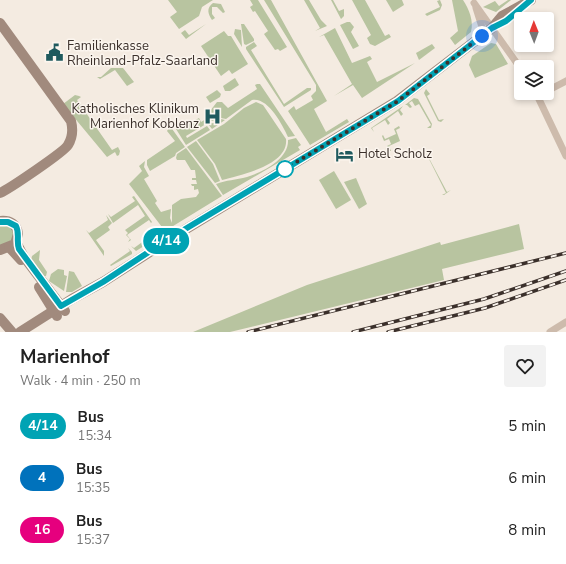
<!DOCTYPE html>
<html lang="en">
<head>
<meta charset="utf-8">
<style>
  body { margin:0; font-family:"Nunito Sans",sans-serif; background:#f2f2f2; color:#222; height:100vh; display:flex; flex-direction:column; font-size:15px; white-space:nowrap }
  * { box-sizing:border-box; margin:0 }
  p { font-size:13px; color:#767676 }
  .icon { flex:none; width:22px; height:22px; fill:none; stroke:currentColor; stroke-width:2; stroke-linecap:round; stroke-linejoin:round }
  .map { position:relative; height:332px; overflow:hidden }
  .drawer { display:flex; flex-direction:column; background:#fff; flex:1 }
  .drawer>* { flex:none }
  .badge { padding:0 8px; border-radius:13px; font-size:14px; line-height:26px }
  .needle { width:26px; rotate:359deg }
  .fabs { position:absolute; left:514px; top:12px; display:grid; gap:8px }
  .fabs a { display:grid; place-items:center; width:40px; height:40px; border-radius:4px; background:#fff; box-shadow:0 2px 6px #0003; font-size:20px }
  .you { position:absolute; width:20px; height:20px; margin:-10px; border:3px solid #fff; border-radius:50%; background:#1a73e8; box-shadow:0 0 0 6px #1a73e833 }
  .map>.badge { position:absolute; translate:-50% -50%; box-shadow:0 0 0 2px #fff }
  .round { display:grid; place-items:center; flex:none; width:42px; height:42px; border-radius:4px; background:#f2f2f2 }
  .head { display:flex; align-items:center; justify-content:space-between; height:68px; padding:0 20px }
  h1 { font-size:19px; font-weight:700; line-height:30px }
  ul { padding:0; list-style:none }
  li { display:flex; align-items:center; gap:12px; height:52px; padding:0 20px }
  li div { flex:1 }
  li b { display:block; font-size:15px }
  li em { font-style:normal }
  li .badge { min-width:44px; font-weight:700; text-align:center }
  .map>svg:first-child { display:block }
</style>
</head>
<body>
<div class="map">
<svg width="566" height="332" viewBox="0 0 566 332">
  <rect width="100%" height="100%" fill="#f4ebe1"/>
  <!-- green -->
  <g fill="#b8c4a0">
    <path d="M168,0h45l-11,7 -3,9 -20,13 -9,-12 7,-5z"/>
    <path d="M250,0h8l29,47 -7,4 -2,-2 -3,1 -11,-16 4,-3 -13,-20 -2,1 -3,-5 3,-2z"/>
    <path d="M264,0h7l56,101 -13,8 12,23 21,-13 2,3 -39,23 -22,-34 6,-5 2,4 17,-10 -2,-4 5,-5v-6z"/>
    <path d="M304,0h5l12,20 6,6 -12,5 5,-3z"/>
    <path d="M331,0h2l6,11 5,-2v7l-3,3z"/>
    <path d="M352,0h13l20,36 4,-2 2,3 -16,9 -5,-2 -3,-6 4,-3z"/>
    <path d="M386,0h16l2,5 -11,7z"/>
    <path d="M440,0l2,5 -2,5 -13,6 -2,-2 15,-7 -3,-6z"/>
    <path d="M452,0h11c6,9 11,21 8,32l-16,13 -5,-7 8,-7z"/>
    <path d="M508,0h3l-15,12 -13,-5 12,-6 4,5z"/>
    <path d="M213,3l8,1 4,8 -2,1 -6,-6h-5v7l3,4 -3,2c-4,-6 -6,-12 1,-17z"/>
    <path d="M347,22h3l4,5 -3,5 8,14 -6,3 -13,-24z"/>
    <path d="M206,24l-20,15 -5,-6 4,-3 4,5z"/>
    <path d="M241,24h3l10,15v2l-8,4 -2,-1z"/>
    <path d="M335,28l17,35 18,-7 2,3 -5,3 10,20 38,-19 -53,35 -9,-13 -19,11 18,-12 -28,-49 -5,2z"/>
    <path d="M235,29l6,1 1,17 -8,-13z"/>
    <path d="M224,31l4,5h3l17,28 -16,10 -3,-4 -8,6 -20,-30z"/>
    <path d="M254,42l3,4 -6,4 33,54 23,-16h4v2l-27,17 -38,-58v-2z"/>
    <path d="M491,43l5,1 12,20 -33,14 -6,-13 3,-9z"/>
    <path d="M432,44l3,4 -16,12 -3,-7z"/>
    <path d="M111,68h12l11,14 -7,4 -12,-16 -15,9 -3,-2h4z"/>
    <path d="M235,78l4,7 -9,6h-5l-2,-5z"/>
    <path d="M257,84h3l35,52 -7,1c-6,-13 -20,-40 -36,-37l-26,19 -5,-1 -5,3h-5l-25,15 1,2 20,-12 3,4 -24,15 -10,-16 5,-5h7l11,-6 2,4 5,-3 -2,-4 6,-4 7,-9h5l6,6 29,-19 -2,-4z"/>
    <path d="M426,89l4,5 -3,2 12,24 5,-1 -3,3 -3,-1 -14,-28z"/>
    <path d="M217,90l4,4 -1,3 -10,6 -4,-6z"/>
    <path d="M75,95l4,1 2,1 -4,3 35,50 6,-3 2,4 -1,4 -2,1 -2,-4 -8,5 -44,-53z"/>
    <path d="M414,98l4,1 14,25 -1,4h-4l4,-3 -12,-21 -4,2 -3,-5 -3,2 3,4 -2,1 -3,-3h-2z"/>
    <path d="M256,102l7,3 23,34c3,26 -45,36 -64,41l-7,-16 -18,-24 27,-16 20,-16z"/>
    <path d="M403,106l-3,4 3,4 -2,2 -3,-5 -11,8 3,4 -2,2 -3,-5 -13,8 2,4 -3,-4z"/>
    <path d="M221,119l4,1 -13,9 -4,-5 11,-2z"/>
    <path d="M170,126l15,21 -9,6 -1,3 -25,15 -3,-6v-5l28,-19 -8,-10z"/>
    <path d="M399,126l1,2 -4,2 4,11 -11,5 2,5h-1l-3,-5 4,-2 -2,-5 -5,2 -2,-5 1,-1 2,4 11,-5 -2,-5z"/>
    <path d="M296,138l5,7 -3,2 2,3 -77,45 -7,-11c10,-4 20,-4 31,-7 16,-5 42,-18 41,-37z"/>
    <path d="M196,141l17,23 7,17 -5,2 -28,-36z"/>
    <path d="M422,145l25,47 4,-2 -7,5h-2l4,-2z"/>
    <path d="M186,148l36,48 -57,35 -36,-47 13,-13 -3,-5 6,-5 -1,6 5,9 -5,3 13,22 -2,2 6,9 10,-3 -1,9 2,5v-18l9,-6 15,-2 3,-4 -1,-4 -4,1v-4h-2l-1,-2h6l-1,-4h-4v-2h4l-1,-8h-4l-6,-10h-8l-1,-2 1,-4z"/>
    <path d="M334,171l17,29 -15,9 -17,-29z"/>
    <path d="M356,178l11,26 -8,5 -15,-27z"/>
    <path d="M134,196l18,26 -1,1 -2,-3 -22,15 4,5 -3,2 2,-3 -4,-4 2,-2 -3,-3 20,-14 -7,-11 -25,18 -5,-9 3,3 24,-16 -3,-4z"/>
    <path d="M106,215l6,8 -4,4 2,3 -14,10 8,11v5l-18,-26 3,3 19,-13z"/>
    <path d="M519,224l5,25 -82,20 2,11 -214,52h-37l114,-47 133,-43 1,3z"/>
    <path d="M0,225l11,1 4,12 -15,9z"/>
    <path d="M159,230l1,6 -24,15 -5,-5 3,2z"/>
    <path d="M128,248l4,4v2l-21,12 -1,-1 20,-14z"/>
    <path d="M40,250l-1,10 8,12 -1,4h-3l-12,-16 1,-4z"/>
    <path d="M58,269l6,1v5l3,1 -3,15 -15,-10 2,-7z"/>
    <path d="M69,271l5,1 8,14 -10,6h-6z"/>
  </g>
  <g fill="none" stroke-linecap="round" stroke-linejoin="round">
    <!-- street -->
    <g stroke="#cdbbac" stroke-width="7">
      <path d="M474,3l47,66"/>
      <path d="M476,8l6,19 -4,11"/>
      <path d="M547,91l19,-10"/>
      <path d="M536,93l30,63"/>
      <path d="M550,332l16,-10"/>
    </g>
    <!-- secondary -->
    <g stroke="#a18a7d" stroke-width="10">
      <path d="M0,23l71,98c2,8 2,16 -3,24 -4,7 -59,44 -68,48"/>
      <path d="M0,221c10,-1 17,3 18,13l-3,10 -15,6"/>
      <path d="M16,242l8,15 41,54"/>
      <path d="M9,247l12,13"/>
      <path d="M39,287l18,29"/>
      <path d="M0,318l12,14"/>
      <path d="M20,332l52,-33 31,-17 75,-48 219,-133 95,-73 10,-12 29,-16"/>
    </g>
    <defs>
      <g id="rail">
        <path d="M248,332l318,-79"/>
        <path d="M353,332l131,-33 82,-28"/>
        <path d="M388,332l97,-24 81,-28"/>
      </g>
    </defs>
    <!-- rail casing -->
    <use href="#rail" stroke="#3b302b" stroke-width="3.5"/>
    <!-- rail -->
    <use href="#rail" stroke="#fbf5ee" stroke-width="2" stroke-dasharray="6" stroke-linecap="butt"/>
  </g>
  <g fill="none" stroke-linecap="round" stroke-linejoin="round">
    <defs>
      <path id="line" d="M0,222h8l8,4c4,8 0,15 3,23l42,57 42,-24 64,-42 231,-139 94,-73 14,-7 25,-21"/>
    </defs>
    <!-- line casing -->
    <use href="#line" stroke="#fff" stroke-width="9"/>
    <!-- line -->
    <use href="#line" stroke="#00a3b4" stroke-width="6"/>
    <!-- walk -->
    <path stroke="#3b302b" stroke-width="4" stroke-dasharray="0 7.2" d="M285,169l113,-68 84,-65"/>
  </g>
  <!-- icons -->
  <defs>
    <symbol id="civic-bare" viewBox="-9 -9 18 18"><path d="M-.6-6.5H3V-4.5H.6V-3L4-1V1h2V6H-6V1h2V-1L-.6-3ZM-1.2 2.5V6h2.4V2.5Z" fill="#1f5a5e" stroke="#fbf5ee" stroke-width="2.5" paint-order="stroke"/></symbol>
    <symbol id="hospital-bare" viewBox="-9 -9 18 18"><path d="M-5-5h3v3.5h4V-5h3V5h-3V1.5h-4V5h-3Z" fill="#1f5a5e" stroke="#fbf5ee" stroke-width="2.5" paint-order="stroke"/></symbol>
    <symbol id="hotel-bare" viewBox="-9 -9 18 18"><path d="M-6-4.5h1.5V1H6V5H4.5V3h-9V5H-6ZM-4 0a1.8 1.8 0 1 1 3.6 0ZM.5 0V-2.5h3Q6-2.5 6 0Z" fill="#1f5a5e" stroke="#fbf5ee" stroke-width="2.5" paint-order="stroke"/></symbol>
  </defs>
  <g fill-rule="evenodd">
    <use href="#civic-bare" x="42" y="40" width="25" height="25"/>
    <use href="#hospital-bare" x="200" y="104" width="25" height="25"/>
    <use href="#hotel-bare" x="332" y="142" width="25" height="25"/>
  </g>
  <!-- markers -->
  <circle fill="#fff" stroke="#00a3b4" stroke-width="2" cx="285" cy="169" r="8"/>
  <g text-anchor="middle" dominant-baseline="central" stroke-width="3" stroke-linejoin="round" paint-order="stroke">
    <!-- poi labels -->
    <g font-size="13" fill="#3b302b" stroke="#fbf5ee" text-anchor="start">
      <text x="67" y="46">Familienkasse<tspan x="67" dy="15">Rheinland-Pfalz-Saarland</tspan></text>
      <text x="199" y="109" text-anchor="end">Katholisches Klinikum<tspan x="199" dy="15">Marienhof Koblenz</tspan></text>
      <text x="358" y="154">Hotel Scholz</text>
    </g>
  </g>
</svg>
<div class="fabs">
<a><svg class="needle" viewBox="-14 -14 28 28"><path d="M0-13l5 13h-10z" fill="#e53935"/><path d="M0 13l5-13h-10z" fill="#767676"/></svg></a>
<a><svg class="icon" aria-label="layers" viewBox="0 0 24 24"><path d="M12 4l9 5-9 5-9-5zM3 14l9 5 9-5"/></svg></a>
</div>
<div class="you" style="left:482px;top:36px"></div>
<b class="badge" style="left:166px;top:241px;background:#00a3b4;color:#fff">4/14</b>
</div>
<section class="drawer">
<div class="head"><div><h1>Marienhof</h1><p>Walk · 4 min · 250 m</p></div><a class="round"><svg class="icon" aria-label="heart" viewBox="0 0 24 24"><path d="M12 20l-8-8c-3-5 5-10 8-4 3-6 11-1 8 4z"/></svg></a></div>
<ul>
<li><span class="badge" style="background:#00a3b4;color:#fff">4/14</span><div><b>Bus</b><p>15:34</p></div><em>5 min</em></li>
<li><span class="badge" style="background:#0072bc;color:#fff">4</span><div><b>Bus</b><p>15:35</p></div><em>6 min</em></li>
<li><span class="badge" style="background:#e6007e;color:#fff">16</span><div><b>Bus</b><p>15:37</p></div><em>8 min</em></li>
</ul>
</section>
</body>
</html>
